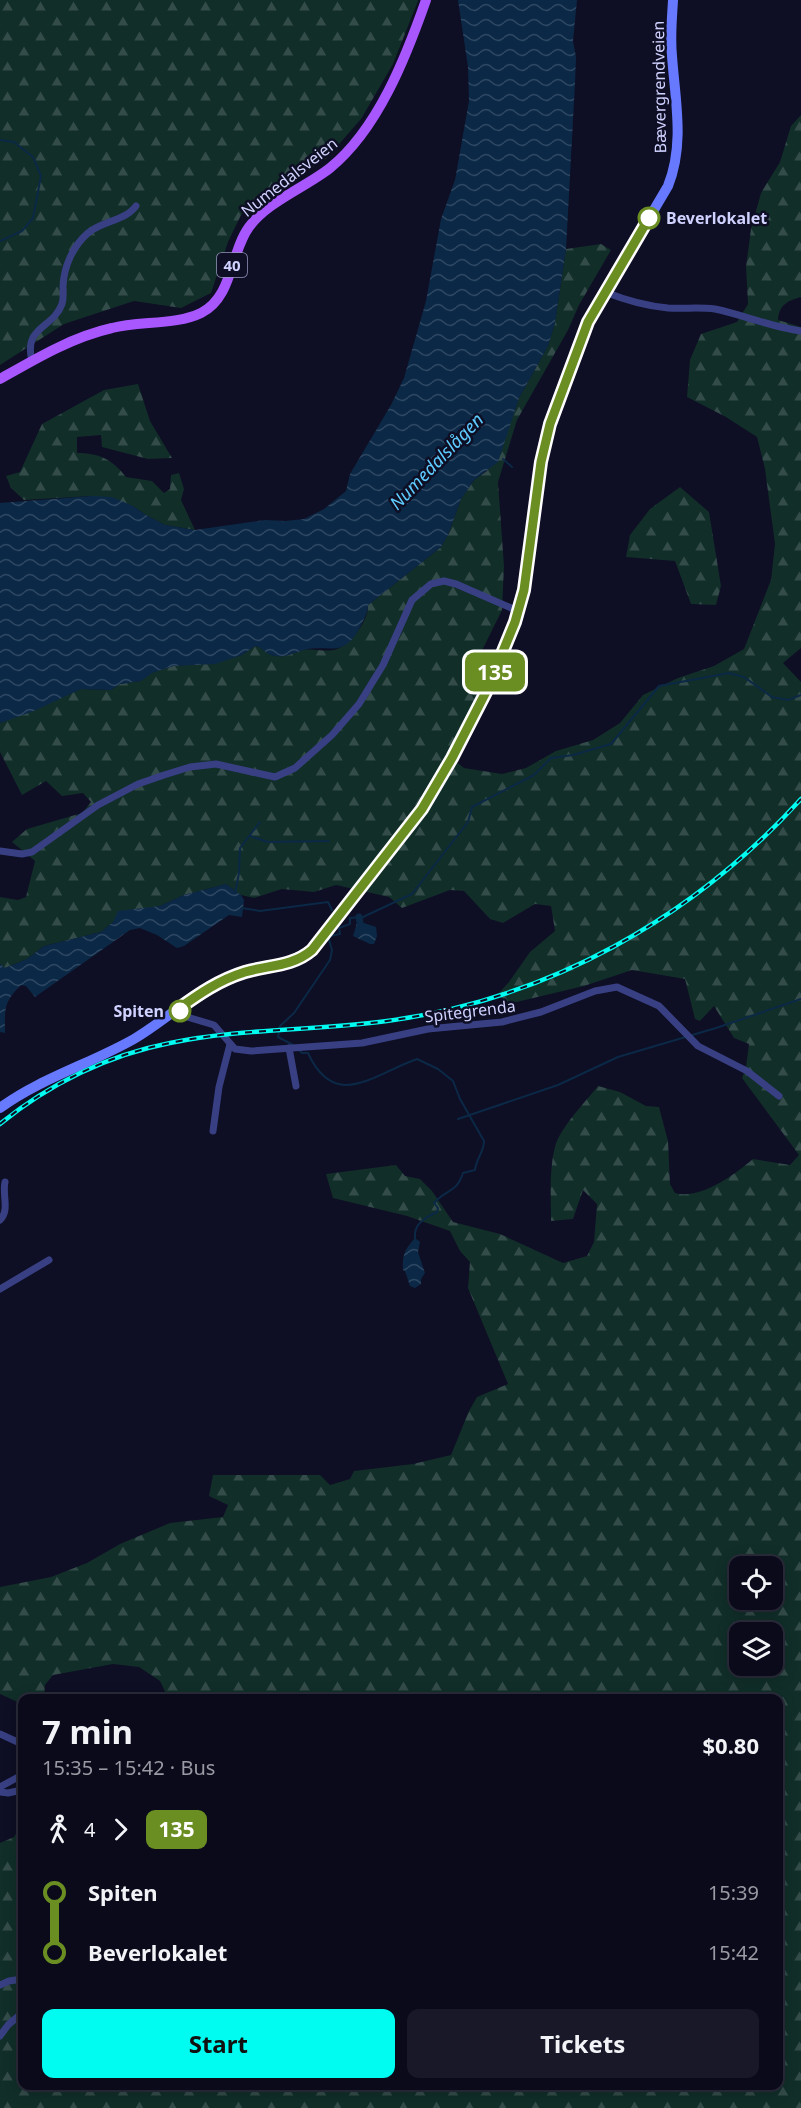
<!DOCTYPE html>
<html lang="en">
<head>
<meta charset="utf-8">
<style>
  body { margin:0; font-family:"Noto Sans",sans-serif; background:#181828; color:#f1f3f6; height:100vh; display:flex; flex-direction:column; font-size:22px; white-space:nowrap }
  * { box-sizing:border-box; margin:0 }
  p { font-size:20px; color:#999aa3 }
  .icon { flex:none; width:33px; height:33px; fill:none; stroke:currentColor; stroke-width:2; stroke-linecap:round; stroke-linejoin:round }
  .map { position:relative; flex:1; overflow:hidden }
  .panel { position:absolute; left:18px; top:1694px; width:765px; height:396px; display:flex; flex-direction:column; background:#0a0a1b; border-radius:12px; box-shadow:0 3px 15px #0003,0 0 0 2px #2a2b3a }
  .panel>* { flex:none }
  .badge { padding:0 12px; border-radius:9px; font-size:21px; line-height:39px }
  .controls { position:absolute; left:729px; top:1556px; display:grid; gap:12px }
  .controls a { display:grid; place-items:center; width:54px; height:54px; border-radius:12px; background:#0a0a1b; box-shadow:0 3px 15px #0003,0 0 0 2px #2a2b3a; font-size:30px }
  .map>.badge { position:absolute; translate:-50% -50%; box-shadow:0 0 0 3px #fff }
  .legs { display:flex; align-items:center; gap:9px; height:66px; padding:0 24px; font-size:20px }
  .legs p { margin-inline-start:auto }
  .summary { display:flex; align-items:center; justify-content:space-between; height:102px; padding:0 24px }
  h1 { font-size:33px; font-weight:700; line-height:45px }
  .primary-button { display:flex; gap:12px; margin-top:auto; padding:12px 24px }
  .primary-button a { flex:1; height:69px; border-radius:12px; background:#00fbf0; color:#111; font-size:24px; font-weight:700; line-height:69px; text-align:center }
  .primary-button a+a { background:#181828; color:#f1f3f6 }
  ul { padding:0 24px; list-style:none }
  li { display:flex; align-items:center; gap:21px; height:60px; font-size:22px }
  li i { display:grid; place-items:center; width:9px; height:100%; margin:0 8px; background:currentColor }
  li i::after { content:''; width:15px; height:15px; margin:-8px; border:4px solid; border-radius:50%; background:#0a0a1b }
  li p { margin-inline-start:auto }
  li:first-child i { background:linear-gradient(#0000 50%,currentColor 0) }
  li:last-child i { background:linear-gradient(currentColor 50%,#0000 0) }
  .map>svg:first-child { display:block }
</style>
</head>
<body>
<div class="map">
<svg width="801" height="2108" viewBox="0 0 801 2108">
  <defs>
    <pattern id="forest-firs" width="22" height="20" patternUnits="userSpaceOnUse" patternTransform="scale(1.5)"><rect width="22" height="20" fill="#112e29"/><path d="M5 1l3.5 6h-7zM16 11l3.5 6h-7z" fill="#334b49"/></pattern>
    <pattern id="water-waves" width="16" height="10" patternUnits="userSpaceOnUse" patternTransform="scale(1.5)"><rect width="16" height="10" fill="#0b2946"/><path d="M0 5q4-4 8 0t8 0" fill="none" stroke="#2e4762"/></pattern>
  </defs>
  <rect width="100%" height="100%" fill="#0e0e24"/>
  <!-- forest -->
  <g fill="url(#forest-firs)" fill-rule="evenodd">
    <path d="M0,0h418v1l-25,63 -32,55 -35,40 -55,34 -30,22 -13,27 -17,51 -30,15 -47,-7 -70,23 -64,41z"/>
    <path d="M801,115v182c-14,4 -22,8 -23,23l23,7v321l-18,15 18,19v1426h-801v-265l14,-6 8,-13v261h756v-387h-610l-8,-17 -21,-14 -26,-3 -60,11 -8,10 -1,13h-22v6l-22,-10v-107l51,-10 36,-14 33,-19 50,-21 53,-6 5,-12 -19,-9 4,-21h107l10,10 20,-6 4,-8 59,-7 38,-9 18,-44 8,-14 31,-13 -40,-96 2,-26 -10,-11 -10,-20 -43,-15 -74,-18 -7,-24 70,-9 9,11 15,3 12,12 21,31 47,12 63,29 24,-7 7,-14 3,-38 -14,-14 -10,29 -22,2c0,-24 -2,-51 4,-74 4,-18 31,-46 43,-61l22,6 26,14 13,1 9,34 2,43 5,9c25,7 59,-18 78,-34l37,6 9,-10 -57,-77 4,-11 3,-23 -15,-6 -20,-32 -14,15 -5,-2 -10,-40 -53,-9 -48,16 -76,18 -10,-10 11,-12 21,-30 25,-21 -4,-25 -16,-2 -32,19 -13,-4 -26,-28 -14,-1 -48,18 -13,-11 -53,-12 -22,7 -32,-3 -28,9 -13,-3 -15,-11 -42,11 -24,11 -18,3 -29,13 -12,10 -57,14 -17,13 -22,9 -5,-4v-67l18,3 8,-3 9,-36 -23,-19 15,-13 55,-16 9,-11 -8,-9 -21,3 -16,-15 -24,14 -22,-43v-29l81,-34 30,1 9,-6 21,-3 10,-8 22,-7 42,-3 27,-8 13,-9c7,1 10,6 16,9 11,4 22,-2 32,-5 11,-2 23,3 34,-1 14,-5 32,-29 31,-44l73,-58 7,-12 13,-36 13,-19 13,-9 23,-49 9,-24 29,-52 7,-23 11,-74 35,-5 10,6 -32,55 -11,25 -51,90 -19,62 6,84 -2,44 -36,73 22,-1 -34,78 10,8 38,6 24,-6 30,-17 37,-11 27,-17 23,-28 35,-17 36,-12 30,-17 27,-69 4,-36 -10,-75 -8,-32 -31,-20 -39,-20 3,-37 11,-26 36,-12 11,-18 -2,-37 5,-38 10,-36 19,-31 11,-36zM740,1566h32v33h-32zM740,1632h32v33h-32z"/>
    <path d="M138,384l12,37 22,37 -24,1 -46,-12 -1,-12 -24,2v16c22,0 35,6 49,24l26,4 12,12 6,-4 1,-14 8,-2 5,16 -3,11 14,30 -30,-5 -19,-10 -13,-9 -41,-10 -68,4 -13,-12 -5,-12 14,-4 22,-48 62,-34z"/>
    <path d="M680,487l29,25 12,74 -5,19 -25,-1 -16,-43 -49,-4 4,-22 20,-26z"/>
  </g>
  <!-- water -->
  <g fill="url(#water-waves)">
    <path d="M458,0h119l-4,41 3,16 -1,26 -9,166 -11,74 -7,23 -29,52 -21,64 -24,18 -13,19 -13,36 -7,12 -73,58c0,8 -4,14 -8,22 -16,32 -30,17 -56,23 -11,3 -22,9 -33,5 -6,-2 -9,-8 -16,-9l-13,9 -27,9 -42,2 -21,7 -11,8 -21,3 -9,6 -30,-1 -47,22 -34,12v-220l92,-7 20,1 21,9 13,9 19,10 30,5 70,-10 20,1 19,-2 20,-10 22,-18 4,-17 41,-69 13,-27 22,-77 15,-82 14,-39 14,-79 -1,-34z"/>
    <path d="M226,884l15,11 3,5 -2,17 -13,-2 -45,31 -7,2 -20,-13 -17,-7 -10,2 -95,67 -9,-11 -5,-1c-18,18 -16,24 -16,48l-5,-1v-68l5,4 22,-9 17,-13 57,-14 12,-10 5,-11 42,-5 24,-11z"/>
    <path d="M361,922l15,5 1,9 -3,8h-4l-17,-8 4,-13z"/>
    <path d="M415,1238l5,4 -2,10 7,21 -4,6v5l-6,4 -5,-2 -5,-15 -2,-1c-1,-15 2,-21 12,-32z"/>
  </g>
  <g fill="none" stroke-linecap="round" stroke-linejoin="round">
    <!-- stream -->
    <g stroke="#0b2946" stroke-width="2">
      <path d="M0,140l14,2 19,15 8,19 -8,42 -11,13 -22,10"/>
      <path d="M503,459l9,8"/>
      <path d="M250,836l18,6 61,-1"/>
      <path d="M235,893l4,-20 1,-25 20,-26"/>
      <path d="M242,908l18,3 68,-9 4,8"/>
      <path d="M295,1046l-17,-9 2,-11 14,-13 36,-53 2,-10 -3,-10 1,-4 10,-2 -1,-6 11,-4v-6l13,-1 49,-23 56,-72 4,-15 62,-32 17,-17 22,-3 38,-11 48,-58 70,-13 15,4 28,20 16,3 13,-5"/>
      <path d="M299,1050l3,3h6c27,59 66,21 109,6l21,10 15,12 7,18 24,42c0,11 -8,18 -9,29l-12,3c-7,21 -16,15 -29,30l4,5 -1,4c-11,5 -24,12 -22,26"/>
      <path d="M458,1119l100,-34 60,-28 98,-29 85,-29"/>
    </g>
    <!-- canal -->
    <path stroke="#0b2946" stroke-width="7" d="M359,917l1,6"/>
    <!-- street -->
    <g stroke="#384083" stroke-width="7">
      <path d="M605,292c20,8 41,14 63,16 16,1 31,-1 47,1 29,6 56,18 86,22"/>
      <path d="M32,361c-9,-35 21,-32 30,-57 2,-6 1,-12 1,-18 1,-20 10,-40 25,-53 14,-12 37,-12 48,-27"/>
      <path d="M0,851l22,3 10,-2 66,-47 40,-21 26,-9 26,-8 26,-3 59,13 20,-9 37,-33 27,-31 24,-39 29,-65 19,-16 13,-3 12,3 62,27"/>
      <path d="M178,1009l9,8 27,8 21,24 16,2 111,-8 66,-14 74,-7 39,-10 54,-21 22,-4 42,19 39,40 49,25 32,25"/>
      <path d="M289,1048l7,38"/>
      <path d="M213,1131l6,-44 11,-43"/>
      <path d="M0,1220c10,-10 2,-25 5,-38"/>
      <path d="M0,1289l49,-29"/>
      <path d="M0,1734l22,10"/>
      <path d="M0,1787l22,-12"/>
      <path d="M0,1792l8,1 14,-3"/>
      <path d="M0,1985l9,-4 13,-2"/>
      <path d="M0,2036l8,-11 14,-12"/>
    </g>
    <!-- secondary -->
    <path stroke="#677aff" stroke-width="10" d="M0,1108c41,-30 90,-44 134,-69 32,-19 58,-45 92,-60 31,-15 67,-8 92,-35l104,-135 30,-51 36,-70 27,-66 9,-33 17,-127 6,-30 9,-25 36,-92 76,-129c17,-42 7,-87 4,-130 -2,-19 0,-37 1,-56"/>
    <!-- primary -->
    <path stroke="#a857ff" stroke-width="10" d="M0,379c35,-20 72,-42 112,-51 27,-7 65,-3 89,-15 32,-16 29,-60 48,-86 18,-25 57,-40 81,-59 48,-39 76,-111 96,-168"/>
    <defs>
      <path id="rail" d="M0,1124c49,-40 108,-69 170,-81 71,-15 145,-12 217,-22 161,-22 305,-102 414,-222"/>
    </defs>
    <!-- rail casing -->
    <use href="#rail" stroke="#00fbf0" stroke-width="4.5"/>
    <!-- rail -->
    <use href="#rail" stroke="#0e0e24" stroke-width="2" stroke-dasharray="7" stroke-linecap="butt"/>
  </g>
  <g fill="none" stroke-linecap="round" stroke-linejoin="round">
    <defs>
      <path id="line-1" d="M180,1011l-2,-2c21,-15 41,-29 67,-37 23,-7 47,-5 67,-22l110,-141 30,-51 36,-70 27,-66 9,-32 17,-128 9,-38 38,-102 61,-104"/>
    </defs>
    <!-- line-1 casing -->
    <use href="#line-1" stroke="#fff" stroke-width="14"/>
    <!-- line-1 -->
    <use href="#line-1" stroke="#6b8e23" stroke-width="9"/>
  </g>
  <!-- markers -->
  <g fill="#fff" stroke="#6b8e23" stroke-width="3">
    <circle cx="649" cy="218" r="10"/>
    <circle cx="180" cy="1011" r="10"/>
  </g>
  <g text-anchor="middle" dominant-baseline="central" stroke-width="5" stroke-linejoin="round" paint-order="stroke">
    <!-- shield labels -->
    <rect fill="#0e0e24" stroke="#9697bd" stroke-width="1.5" x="217" y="253" width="30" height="24" rx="4.5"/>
    <g font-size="15" font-weight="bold" fill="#d0d2ff">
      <text x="232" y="265">40</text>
    </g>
    <!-- street labels -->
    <g font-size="16" fill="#d0d2ff" stroke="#0e0e24">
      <text transform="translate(659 87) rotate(-91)">Bævergrendveien</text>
      <text transform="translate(289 177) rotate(-38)">Numedalsveien</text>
      <text transform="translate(470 1011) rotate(-7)">Spitegrenda</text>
    </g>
    <!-- stop labels -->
    <g font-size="16" font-weight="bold" fill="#d0d2ff" stroke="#0e0e24" text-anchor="start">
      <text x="666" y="218">Beverlokalet</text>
      <text x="164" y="1011" text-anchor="end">Spiten</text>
    </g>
    <!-- water labels -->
    <g font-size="18" font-style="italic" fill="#5eccff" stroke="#0e0e24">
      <text transform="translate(436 461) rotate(-46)">Numedalslågen</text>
    </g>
  </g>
</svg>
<div class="controls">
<a><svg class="icon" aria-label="locate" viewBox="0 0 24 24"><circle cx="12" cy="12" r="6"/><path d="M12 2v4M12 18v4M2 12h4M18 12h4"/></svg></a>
<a><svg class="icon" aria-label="layers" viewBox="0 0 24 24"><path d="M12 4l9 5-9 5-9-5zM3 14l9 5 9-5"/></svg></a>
</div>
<b class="badge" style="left:495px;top:672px;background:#6b8e23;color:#fff">135</b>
<section class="panel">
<div class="summary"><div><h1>7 min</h1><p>15:35 – 15:42 · Bus</p></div><b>$0.80</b></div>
<div class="legs"><svg class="icon" aria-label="walk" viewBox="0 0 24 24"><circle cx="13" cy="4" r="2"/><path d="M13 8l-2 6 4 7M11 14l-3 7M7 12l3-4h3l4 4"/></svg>4<svg class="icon" aria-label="forward" viewBox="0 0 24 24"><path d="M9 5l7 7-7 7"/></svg><b class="badge" style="background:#6b8e23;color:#fff">135</b></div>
<ul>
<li><i style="color:#6b8e23"></i><b>Spiten</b><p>15:39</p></li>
<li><i style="color:#6b8e23"></i><b>Beverlokalet</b><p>15:42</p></li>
</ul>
<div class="primary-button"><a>Start</a><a>Tickets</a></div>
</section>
</div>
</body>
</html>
